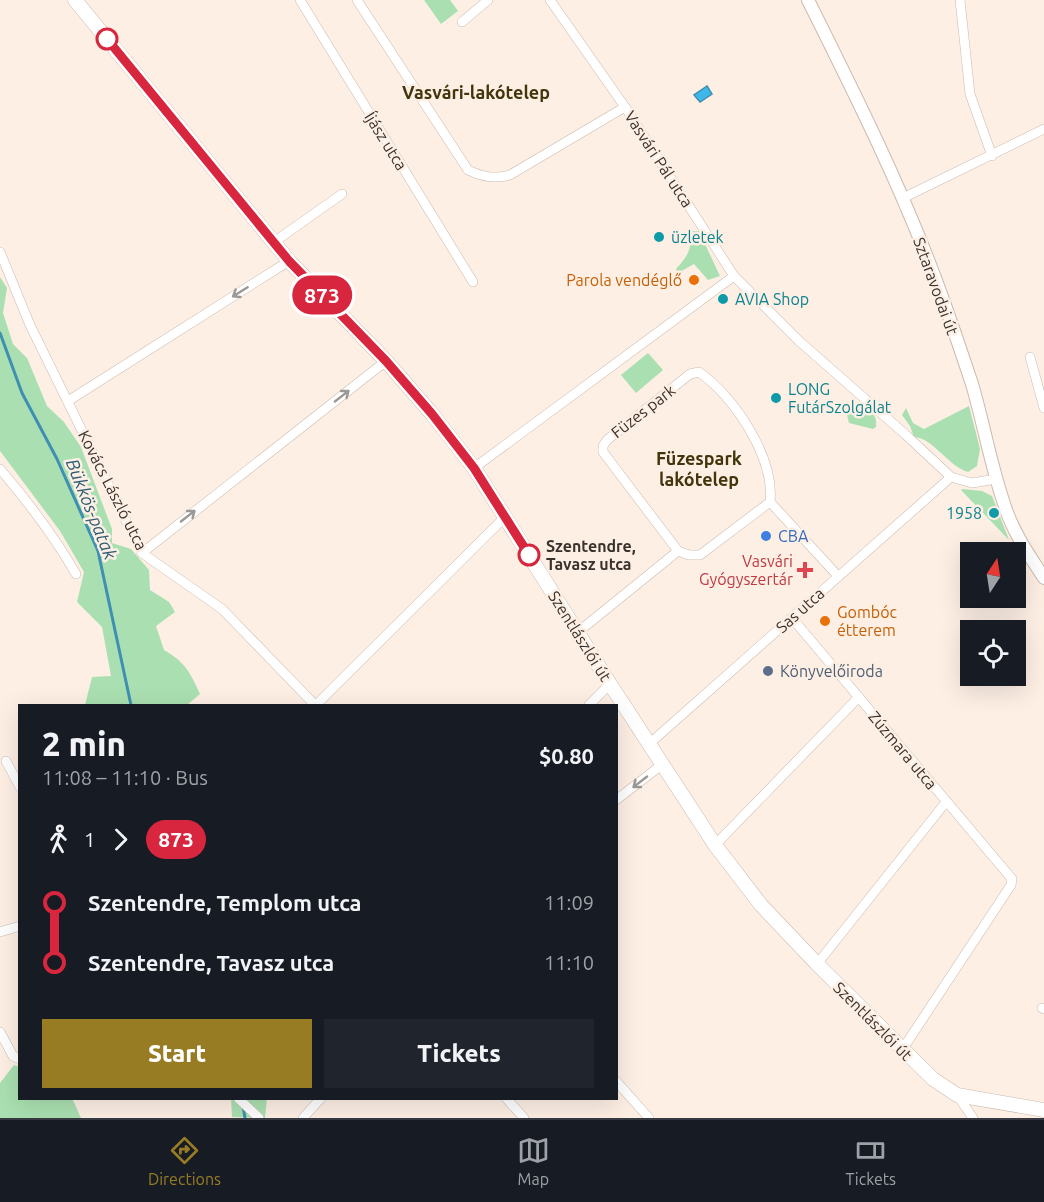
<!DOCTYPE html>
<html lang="en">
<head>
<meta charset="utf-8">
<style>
  body { margin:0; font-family:Ubuntu,sans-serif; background:#20242c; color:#f1f3f6; height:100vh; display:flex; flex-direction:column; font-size:22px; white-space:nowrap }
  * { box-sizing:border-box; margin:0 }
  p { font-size:20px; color:#9ea1a6 }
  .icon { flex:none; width:33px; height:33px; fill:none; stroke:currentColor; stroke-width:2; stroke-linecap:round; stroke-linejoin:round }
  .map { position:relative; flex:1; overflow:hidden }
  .panel { position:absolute; left:18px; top:704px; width:600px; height:396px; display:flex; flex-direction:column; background:#171b24; border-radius:0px; box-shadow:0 6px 24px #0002 }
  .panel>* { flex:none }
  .badge { padding:0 12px; border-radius:20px; font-size:21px; line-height:39px }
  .needle { width:39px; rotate:12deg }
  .fabs { position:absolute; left:960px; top:542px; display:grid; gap:12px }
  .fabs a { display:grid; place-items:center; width:66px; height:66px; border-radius:0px; background:#171b24; box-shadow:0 6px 24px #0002; font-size:30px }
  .map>.badge { position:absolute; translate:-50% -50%; box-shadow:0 0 0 3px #fff }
  .legs { display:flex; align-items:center; gap:9px; height:66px; padding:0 24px; font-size:20px }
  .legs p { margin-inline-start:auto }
  .overview { display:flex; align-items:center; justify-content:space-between; height:102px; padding:0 24px }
  h1 { font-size:33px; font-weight:800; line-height:45px }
  .primary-button { display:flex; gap:12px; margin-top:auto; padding:12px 24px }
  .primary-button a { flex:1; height:69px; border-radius:0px; background:#977c24; color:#fff; font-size:24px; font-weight:800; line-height:69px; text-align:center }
  .primary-button a+a { background:#20242c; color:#f1f3f6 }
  ul { padding:0 24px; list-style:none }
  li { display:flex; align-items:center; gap:21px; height:60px; font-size:22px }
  li i { display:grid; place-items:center; width:9px; height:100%; margin:0 8px; background:currentColor }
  li i::after { content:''; width:15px; height:15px; margin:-8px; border:4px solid; border-radius:50%; background:#171b24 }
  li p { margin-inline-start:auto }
  li:first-child i { background:linear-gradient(#0000 50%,currentColor 0) }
  li:last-child i { background:linear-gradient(currentColor 50%,#0000 0) }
  .tabs { display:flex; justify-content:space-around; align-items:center; height:84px; border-top:2px solid #363941; background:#171b24; font-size:16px; color:#9ea1a6 }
  .tabs a { display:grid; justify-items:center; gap:3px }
  .tabs .current { color:#977c24 }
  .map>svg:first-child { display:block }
</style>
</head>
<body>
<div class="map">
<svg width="1044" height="1118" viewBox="0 0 1044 1118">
  <rect width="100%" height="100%" fill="#fdefe4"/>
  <!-- green -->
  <g fill="#aae0b1">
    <path d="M424,0h26l8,11 -17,13z"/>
    <path d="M692,231h7l21,45 -12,4 -14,-16 -18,10v-5c9,-10 17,-19 13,-33z"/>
    <path d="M0,277l7,11 -4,25 10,31 14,14 20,48 17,16 17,25 31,82v14l19,6 18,21 1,20 19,12 6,10 -19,14 8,24c21,12 26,22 36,44l-13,11h-102l7,-28 19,-1 -9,-49 -25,-25 7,-30 -24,-41 -60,-80z"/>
    <path d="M648,353l15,17 -27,23 -15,-18z"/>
    <path d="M860,404c9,6 18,10 16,23l-3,2 -24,-6 -2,-8 3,-9z"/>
    <path d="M969,406l11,43 -3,17 -9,6c-20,-6 -35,-34 -54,-35l-4,-11 -8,-11 4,-7 7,15 11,6z"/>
    <path d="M963,489l19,2 10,5 17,44 -48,-50z"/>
    <path d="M14,1065l5,2 1,31h52l9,20h-81v-35z"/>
    <path d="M231,1098h36l-2,20 -33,-1z"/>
  </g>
  <!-- water -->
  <path fill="#40b7eb" stroke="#3e8fb2" stroke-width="1.5" d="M707,86l5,8 -12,8 -6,-7z"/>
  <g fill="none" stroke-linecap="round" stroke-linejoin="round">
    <!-- stream -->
    <g stroke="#3e8fb2" stroke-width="3">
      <path d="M0,333l22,60 35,66 41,92 33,154"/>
      <path d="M243,1106l2,12"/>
    </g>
    <defs>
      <g id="minor">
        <path d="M300,0l173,282"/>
        <path d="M357,0l111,170c15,7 26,9 42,5l115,-68"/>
        <path d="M550,0l75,107 109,169 64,64 108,95 45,42 21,6 24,-4"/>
        <path d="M960,0l10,94 22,62"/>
        <path d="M462,22l26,-22"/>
        <path d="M903,198l141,-69"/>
        <path d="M274,242l68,-48"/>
        <path d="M0,252l30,73 112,228 80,56 93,96"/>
        <path d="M1030,357l14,51"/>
        <path d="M699,372c35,24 76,86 71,130l-70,53h-11l-11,-4 -75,-99v-6l4,-6 83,-66z"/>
        <path d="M68,401l221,-140"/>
        <path d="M474,468l260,-192"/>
        <path d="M0,469c28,33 55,68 76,105"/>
        <path d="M770,502l68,74"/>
        <path d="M142,553l244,-192"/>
        <path d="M792,618l220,261 -1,6 -109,165"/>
        <path d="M578,632l100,-81"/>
        <path d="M316,705l189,-188"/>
        <path d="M589,705l21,-21"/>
        <path d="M649,744l302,-267"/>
        <path d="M6,761l14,26"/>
        <path d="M616,800l47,-36"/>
        <path d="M715,845l144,-148"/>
        <path d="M0,932l20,-6"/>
        <path d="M817,964l129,-162"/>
        <path d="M1042,1008l2,1"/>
        <path d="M0,1032l13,24 7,3"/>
        <path d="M616,1081l33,37"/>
        <path d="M957,1095l16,23"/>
        <path d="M238,1098l21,20"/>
        <path d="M506,1098l18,20"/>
        <path d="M303,1118l18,-20"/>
      </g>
      <path id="tertiary" d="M808,0c48,96 96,192 133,294 11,30 21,60 31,90 13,44 20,89 36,131 9,23 23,43 36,63"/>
      <path id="secondary" d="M75,0l214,261 97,100 46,53 42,54 136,216 105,161 46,60 56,59 116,115 24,16 87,15"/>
    </defs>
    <!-- minor casing -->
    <use href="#minor" stroke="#cbbaad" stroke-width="10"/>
    <!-- tertiary casing -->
    <use href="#tertiary" stroke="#cbbaad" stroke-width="14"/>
    <!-- secondary casing -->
    <use href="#secondary" stroke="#cbbaad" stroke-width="15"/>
    <!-- minor -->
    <use href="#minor" stroke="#fff" stroke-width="9"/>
    <!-- tertiary -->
    <use href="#tertiary" stroke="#fff" stroke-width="12"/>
    <!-- secondary -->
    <use href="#secondary" stroke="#fff" stroke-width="14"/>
  </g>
  <!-- one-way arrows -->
  <defs><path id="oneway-shaft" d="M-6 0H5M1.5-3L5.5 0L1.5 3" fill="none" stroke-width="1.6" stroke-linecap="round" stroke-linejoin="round" transform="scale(1.5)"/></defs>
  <g stroke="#9c9896">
    <use href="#oneway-shaft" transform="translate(240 292) rotate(148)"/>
    <use href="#oneway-shaft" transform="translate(342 396) rotate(-38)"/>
    <use href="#oneway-shaft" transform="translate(188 516) rotate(-38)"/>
    <use href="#oneway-shaft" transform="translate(640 782) rotate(142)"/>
  </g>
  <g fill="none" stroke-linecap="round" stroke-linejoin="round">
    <defs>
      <path id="line-1" d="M107,39l182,222 97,100 46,53 42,54 55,87"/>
    </defs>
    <!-- line-1 casing -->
    <use href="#line-1" stroke="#fff" stroke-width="14"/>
    <!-- line-1 -->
    <use href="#line-1" stroke="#d7263d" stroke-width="9"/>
  </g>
  <!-- markers -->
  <g fill="#fff" stroke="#d7263d" stroke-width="3">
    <circle cx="107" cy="39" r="10"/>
    <circle cx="529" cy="555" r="10"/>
  </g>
  <g fill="#0f9aa8" stroke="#fdefe4" stroke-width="2">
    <circle cx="659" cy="237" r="6"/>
    <circle cx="723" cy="299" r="6"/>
    <circle cx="776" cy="398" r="6"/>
    <circle cx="994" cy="513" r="6"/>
  </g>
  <g fill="#e8710a" stroke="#fdefe4" stroke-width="2">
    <circle cx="694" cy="280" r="6"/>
    <circle cx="825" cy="621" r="6"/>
  </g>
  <circle fill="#3f7fe0" stroke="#fdefe4" stroke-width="2" cx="766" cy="536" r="6"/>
  <path fill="#e0444e" stroke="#fdefe4" stroke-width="2" d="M802 561h6v6h6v6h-6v6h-6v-6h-6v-6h6z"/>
  <circle fill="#5c6f8a" stroke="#fdefe4" stroke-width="2" cx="768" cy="671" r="6"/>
  <g text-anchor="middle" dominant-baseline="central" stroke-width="5" stroke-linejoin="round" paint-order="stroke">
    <!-- street labels -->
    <g font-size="16" fill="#39322d" stroke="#fdefe4">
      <text transform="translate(386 141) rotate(58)">Íjász utca</text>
      <text transform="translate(659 159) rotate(57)">Vasvári Pál utca</text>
      <text transform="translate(936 286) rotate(70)">Sztaravodai út</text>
      <text transform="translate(643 411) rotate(-38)">Füzes park</text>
      <text transform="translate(113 490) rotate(63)">Kovács László utca</text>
      <text transform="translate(800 610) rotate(-42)">Sas utca</text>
      <text transform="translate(580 636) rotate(58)">Szentlászlói út</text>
      <text transform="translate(903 750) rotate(50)">Zúzmara utca</text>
      <text transform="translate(873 1021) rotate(45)">Szentlászlói út</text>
    </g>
    <!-- culture labels -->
    <g font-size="16" fill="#0d838f" stroke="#fdefe4" text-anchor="start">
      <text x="671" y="237">üzletek</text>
      <text x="735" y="299">AVIA Shop</text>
      <text x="788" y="389">LONG<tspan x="788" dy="18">FutárSzolgálat</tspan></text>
      <text x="982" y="513" text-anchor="end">1958</text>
    </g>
    <!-- food labels -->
    <g font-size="16" fill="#c56008" stroke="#fdefe4" text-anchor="end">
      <text x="682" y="280">Parola vendéglő</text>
      <text x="837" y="612" text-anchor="start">Gombóc<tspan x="837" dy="18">étterem</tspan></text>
    </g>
    <!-- shop labels -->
    <g font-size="16" fill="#366cbe" stroke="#fdefe4" text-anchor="start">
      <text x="778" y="536">CBA</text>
    </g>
    <!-- stop labels -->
    <g font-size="16" font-weight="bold" fill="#39322d" stroke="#fdefe4" text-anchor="start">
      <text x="546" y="546">Szentendre,<tspan x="546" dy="18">Tavasz utca</tspan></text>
    </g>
    <!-- health labels -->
    <g font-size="16" fill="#be3a42" stroke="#fdefe4" text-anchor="end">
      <text x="793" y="561">Vasvári<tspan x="793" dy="18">Gyógyszertár</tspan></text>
    </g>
    <!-- service labels -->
    <g font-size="16" fill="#4e5e75" stroke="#fdefe4" text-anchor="start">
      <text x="780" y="671">Könyvelőiroda</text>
    </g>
    <!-- neighbourhood labels -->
    <g font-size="18" font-weight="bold" fill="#42350b" stroke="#fdefe4">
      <text x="476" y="92">Vasvári-lakótelep</text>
      <text x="699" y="458">Füzespark<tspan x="699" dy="21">lakótelep</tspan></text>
    </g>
    <!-- water labels -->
    <g font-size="18" font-style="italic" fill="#2e5d74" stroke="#fdefe4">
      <text transform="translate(92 509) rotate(68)">Bükkös-patak</text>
    </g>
  </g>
</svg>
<div class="fabs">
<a><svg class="needle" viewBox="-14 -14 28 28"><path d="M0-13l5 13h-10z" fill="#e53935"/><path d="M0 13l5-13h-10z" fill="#9ea1a6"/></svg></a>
<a><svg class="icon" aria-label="locate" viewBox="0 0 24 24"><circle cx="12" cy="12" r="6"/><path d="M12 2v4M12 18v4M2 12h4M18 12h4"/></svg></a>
</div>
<b class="badge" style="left:322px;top:295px;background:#d7263d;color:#fff">873</b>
<section class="panel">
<div class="overview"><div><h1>2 min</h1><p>11:08 – 11:10 · Bus</p></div><b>$0.80</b></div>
<div class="legs"><svg class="icon" aria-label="walk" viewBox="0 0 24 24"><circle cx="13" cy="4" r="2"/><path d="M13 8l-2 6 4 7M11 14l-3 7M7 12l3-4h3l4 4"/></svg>1<svg class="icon" aria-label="forward" viewBox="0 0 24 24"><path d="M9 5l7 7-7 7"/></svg><b class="badge" style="background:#d7263d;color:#fff">873</b></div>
<ul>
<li><i style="color:#d7263d"></i><b>Szentendre, Templom utca</b><p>11:09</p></li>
<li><i style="color:#d7263d"></i><b>Szentendre, Tavasz utca</b><p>11:10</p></li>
</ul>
<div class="primary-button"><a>Start</a><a>Tickets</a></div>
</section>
</div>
<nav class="tabs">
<a class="current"><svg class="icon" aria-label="directions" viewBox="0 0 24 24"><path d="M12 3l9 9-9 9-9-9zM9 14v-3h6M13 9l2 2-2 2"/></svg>Directions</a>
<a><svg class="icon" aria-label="map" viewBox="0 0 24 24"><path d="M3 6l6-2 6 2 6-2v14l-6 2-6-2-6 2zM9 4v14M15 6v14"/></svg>Map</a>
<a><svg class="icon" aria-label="tickets" viewBox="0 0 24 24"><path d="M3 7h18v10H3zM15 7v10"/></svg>Tickets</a>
</nav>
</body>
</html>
